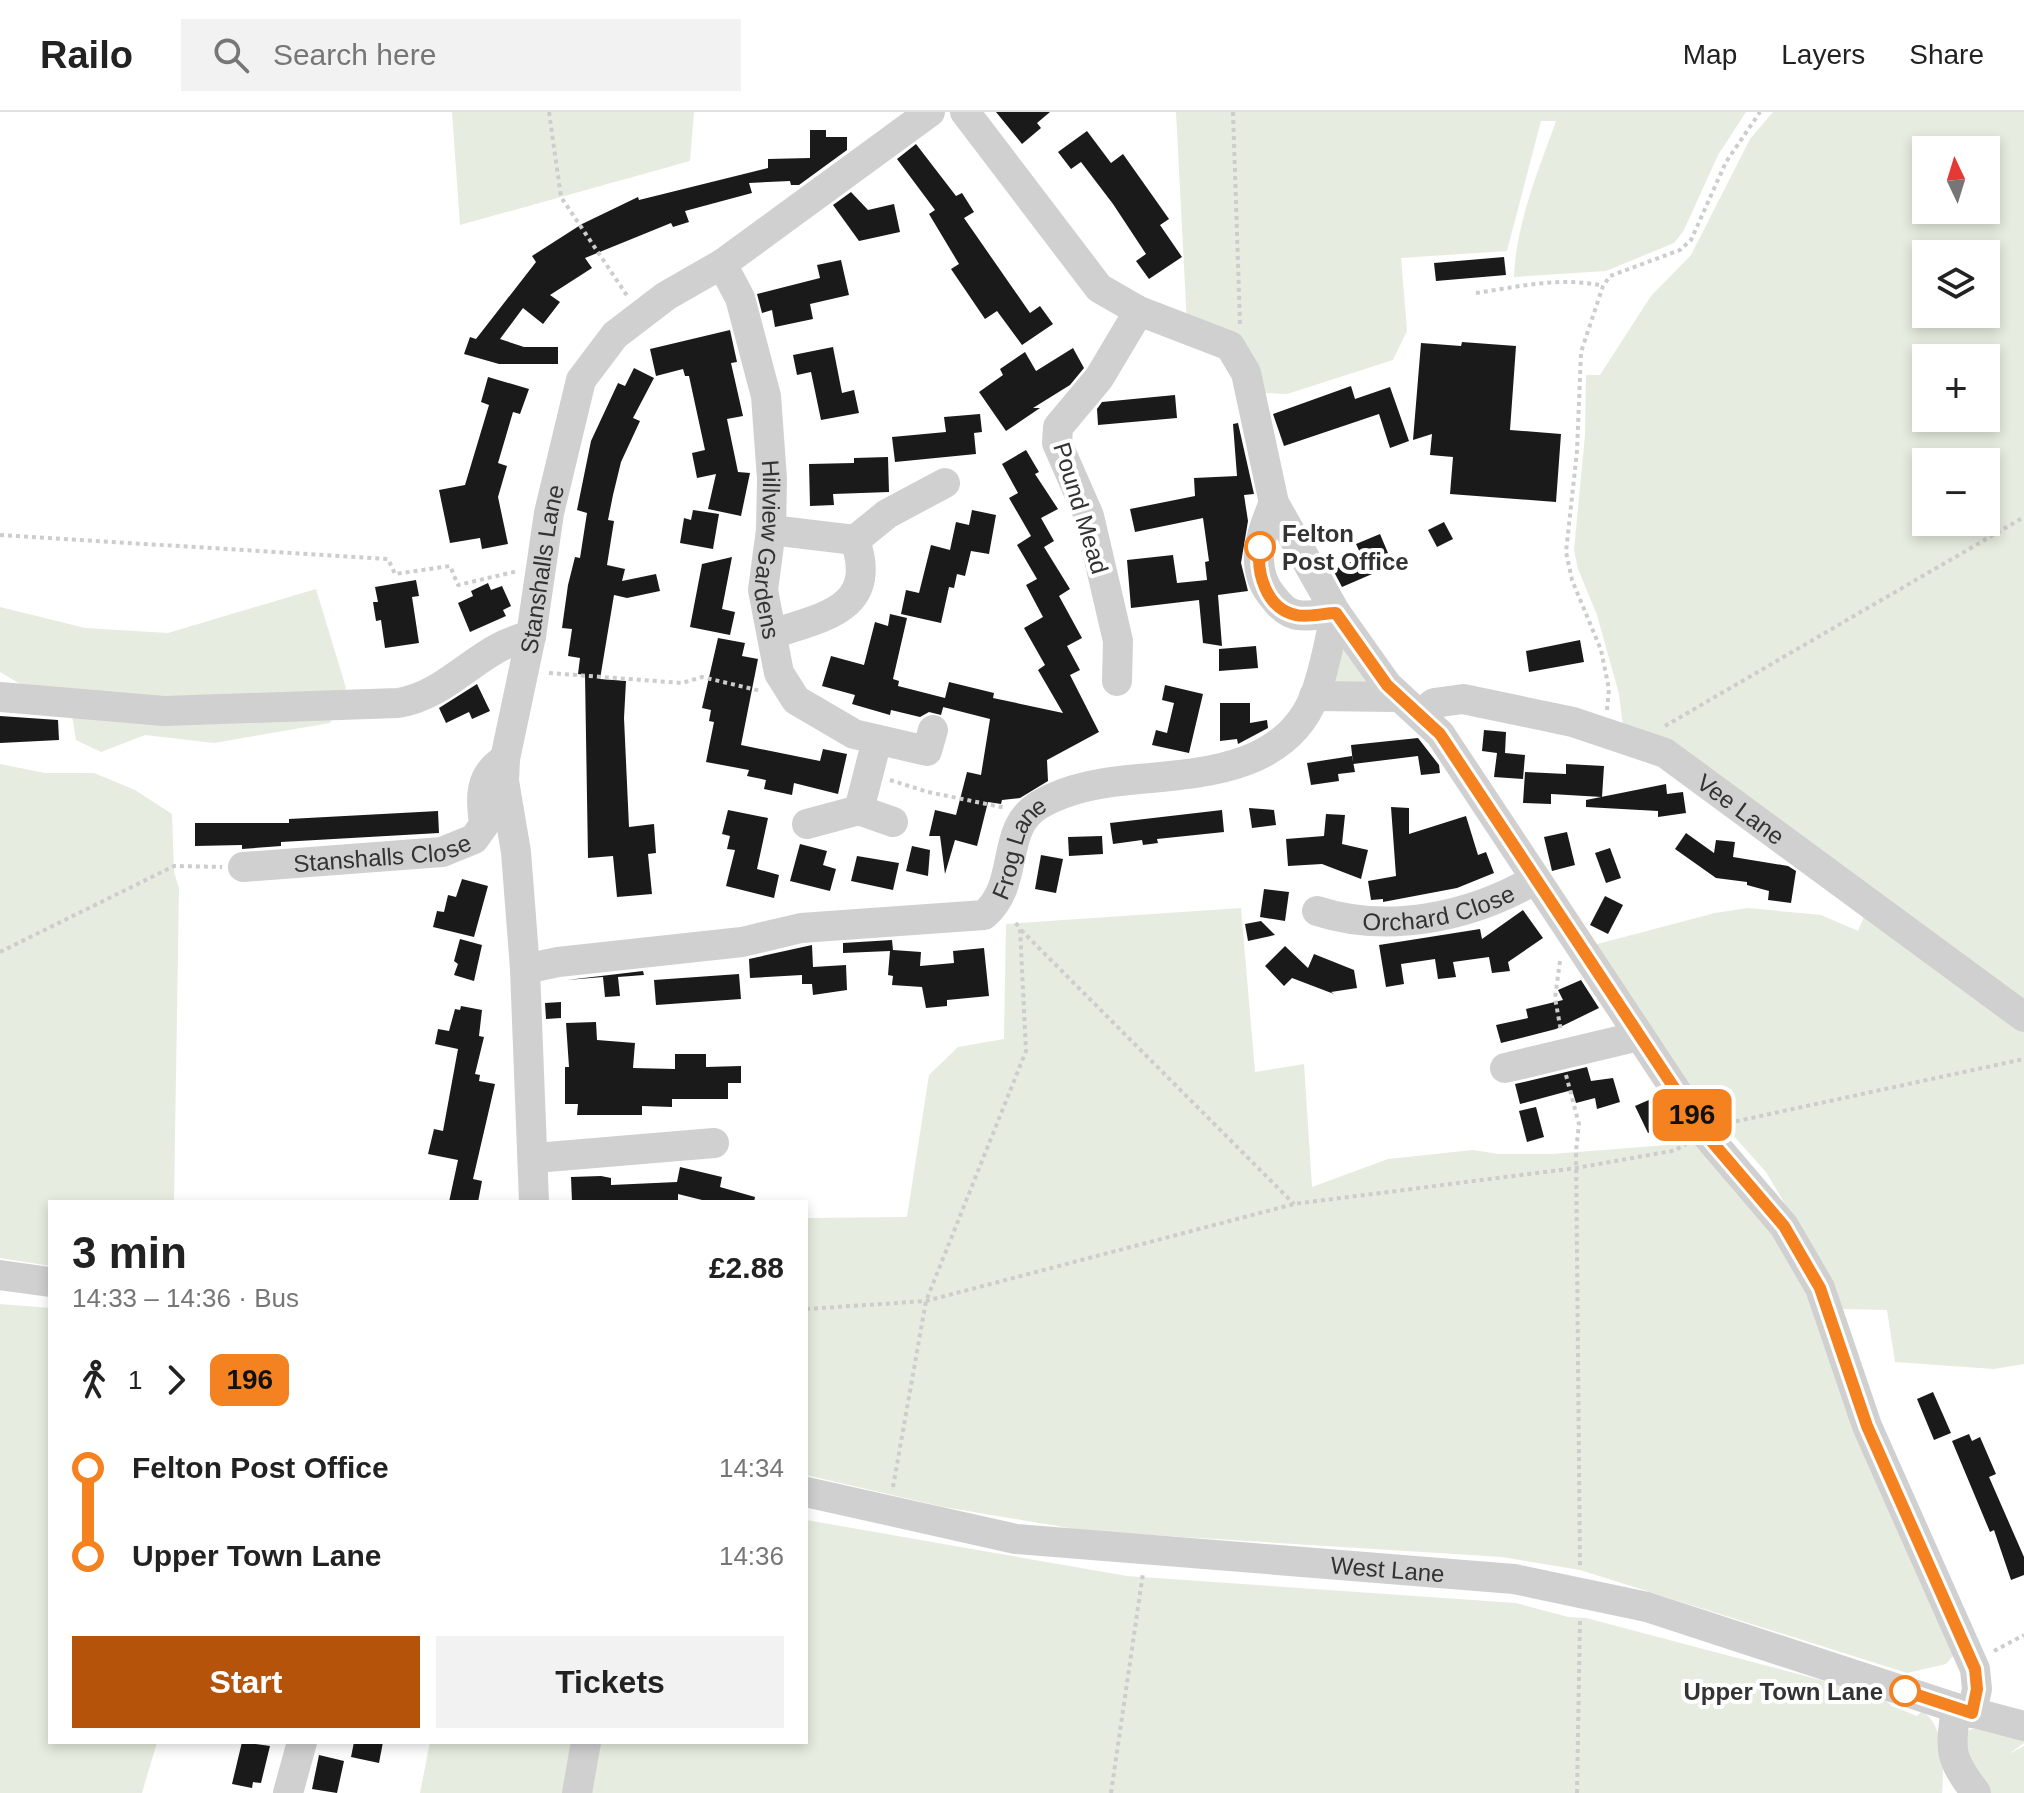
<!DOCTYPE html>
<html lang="en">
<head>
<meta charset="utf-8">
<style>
  body { margin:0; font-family:Arial,sans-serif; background:#f2f2f2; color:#222; height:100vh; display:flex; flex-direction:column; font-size:30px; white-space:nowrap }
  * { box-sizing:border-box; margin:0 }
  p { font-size:26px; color:#767676 }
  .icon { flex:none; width:44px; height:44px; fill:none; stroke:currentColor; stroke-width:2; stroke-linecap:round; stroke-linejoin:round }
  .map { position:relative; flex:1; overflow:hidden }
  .side { position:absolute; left:48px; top:1088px; width:760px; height:544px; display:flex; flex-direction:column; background:#fff; border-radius:0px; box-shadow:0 4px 12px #0003 }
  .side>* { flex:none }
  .badge { padding:0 16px; border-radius:12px; font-size:28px; line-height:52px }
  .needle { width:52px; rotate:356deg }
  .fabs { position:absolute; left:1912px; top:24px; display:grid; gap:16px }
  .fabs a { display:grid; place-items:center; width:88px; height:88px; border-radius:0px; background:#fff; box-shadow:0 4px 12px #0003; font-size:40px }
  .map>.badge { position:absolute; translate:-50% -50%; box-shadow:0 0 0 4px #fff }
  .legs { display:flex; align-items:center; gap:12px; height:88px; padding:0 24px; font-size:26px }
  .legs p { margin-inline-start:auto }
  .overview { display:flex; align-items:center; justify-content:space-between; height:136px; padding:0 24px }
  h1 { font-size:44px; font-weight:600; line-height:60px }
  .action { display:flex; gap:16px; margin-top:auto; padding:16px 24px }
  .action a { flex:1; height:92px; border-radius:0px; background:#b45309; color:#fff; font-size:32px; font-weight:600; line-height:92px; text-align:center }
  .action a+a { background:#f2f2f2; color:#222 }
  ul { padding:0 24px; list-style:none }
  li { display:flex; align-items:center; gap:28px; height:88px; font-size:30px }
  li i { display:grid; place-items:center; width:12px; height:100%; margin:0 10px; background:currentColor }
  li i::after { content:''; width:20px; height:20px; margin:-10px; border:6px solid; border-radius:50%; background:#fff }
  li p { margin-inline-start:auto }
  li:first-child i { background:linear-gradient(#0000 50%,currentColor 0) }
  li:last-child i { background:linear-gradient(currentColor 50%,#0000 0) }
  header { display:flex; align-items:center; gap:48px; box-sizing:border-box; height:112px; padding:0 40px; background:#fff; border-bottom:2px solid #e0e0e0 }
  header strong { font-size:38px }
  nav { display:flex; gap:44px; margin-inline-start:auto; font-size:28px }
  .search { width:560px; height:72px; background:#f2f2f2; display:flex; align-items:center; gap:20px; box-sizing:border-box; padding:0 28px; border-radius:0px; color:#767676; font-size:30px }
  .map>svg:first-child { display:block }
</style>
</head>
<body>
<header>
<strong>Railo</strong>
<div class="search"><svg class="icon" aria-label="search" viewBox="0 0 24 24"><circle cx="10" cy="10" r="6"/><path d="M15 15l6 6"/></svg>Search here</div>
<nav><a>Map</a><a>Layers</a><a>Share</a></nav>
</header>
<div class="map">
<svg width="2024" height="1681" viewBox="0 0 2024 1681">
  <rect width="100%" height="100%" fill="#fff"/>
  <!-- green -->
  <g fill="#e6ecdf" fill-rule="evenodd">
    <path d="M452,0h242l-4,49 -230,64z"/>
    <path d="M1176,0h570l-28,43 -34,75 -10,13 -68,28 -92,6c2,-54 24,-105 42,-156h-15l-34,130 -106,7 6,73 -14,29 -106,34 -22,-1 -78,-69z"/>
    <path d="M1773,0h251v892l-401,-278 -4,-32 -22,-79 -19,-46 -4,-19 11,-115 1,-60h14l51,-79 40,-41 59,-116zM1926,38h60v60h-60zM1926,142h60v60h-60zM1926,246h60v60h-60zM1926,350h60v60h-60z"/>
    <path d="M316,477l30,99 -16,35 -116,20 -69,-8 -44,17 -25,-12 -4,-25 -72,-43v-65l85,21 83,5z"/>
    <path d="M1341,518l38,54 -58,2z"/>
    <path d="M0,652l45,9h49l41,17 37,24 2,58 5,16 -5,314h-124v64l-50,-8z"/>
    <path d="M1241,796l14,164 49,-8 8,123 76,-28 85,-9 25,4h54l115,-9 29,-11 50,60 61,90 147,371 -8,9 -39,9 -327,-103 -78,-13 -415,-26 -143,-24 -138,-32v-257l101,-1 22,-142 29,-28 46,-8 2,-115z"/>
    <path d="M1748,796l73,7 37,16 7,-17 159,117v333l-30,5 -99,-7 -8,-52 -46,-1 -8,-24 -67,-113 -80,-89 -96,-137 125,-33z"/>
    <path d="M0,1192l50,4v434h107l-15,51h-142z"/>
    <path d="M806,1408l321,56 389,27 52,14 18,1 295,78 11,10 25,10 5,-5c23,14 22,57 20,82h-1522l10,-51h376z"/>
    <path d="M1977,1614l47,11v6l-15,11 15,-8v47h-38l-23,-52 5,-10z"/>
  </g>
  <!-- building -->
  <g fill="#1a1a1a">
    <path d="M996,0h54l-13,11 4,5 -19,16z"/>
    <path d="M810,18h16v7h21v13l-48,35h-8l-1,-4 -41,2 3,10 -67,18 4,11 -16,5 -2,-4 -86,35 7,10 -42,27 10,7 -17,22 -20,-16 -23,31 24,8h34v17h-59l-35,-10 6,-17 6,2 60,-77 -4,-6 50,-32 56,-27 1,3 129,-32v-9l42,-1z"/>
    <path d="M1087,19l24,32 12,-9 46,65 -9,6 22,32 -33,22 -13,-18 10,-7 -33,-50 -32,-42 -10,7 -13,-17z"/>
    <path d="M916,32l40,52 6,-3 12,19 -10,6 66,95 10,-7 13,18 -31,21 -25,-34 -12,8 -34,-50 8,-5 -30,-50 6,-4 -38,-51z"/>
    <path d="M851,80l17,18 26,-6 6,28 -41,9 -26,-36z"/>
    <path d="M1504,145l2,18 -70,6 -2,-18z"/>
    <path d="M841,148l8,35 -39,9 3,15 -38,8 -3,-17 -10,3 -5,-19 63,-16 -3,-13z"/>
    <path d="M730,218l7,32 -6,1 12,53 -16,3 11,53 12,1 -9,43 -33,-7 8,-35 -19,4 -5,-25 13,-3 -16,-74h-4l-2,-7 -27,7 -6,-27z"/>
    <path d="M1462,230l54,4 -6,84 51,4 -5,68 -106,-8 3,-37 -23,-2 2,-21 -19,6 8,-97 40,3z"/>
    <path d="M833,235l9,46 12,-3 5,23 -38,7 -10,-48 -14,3 -4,-20z"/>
    <path d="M1073,236l11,20 -14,17 -37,23h7l-34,23 -27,-39 24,-17 -3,-6 25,-17 11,19z"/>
    <path d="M634,256l20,10 -21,40 7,3 -19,41 -8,33 -5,25 6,1 -7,44 18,4 -3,12 34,-7 4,17 -33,7 -13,-3 -14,84 26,2 -2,37 5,109 25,-3 2,29 -8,1 4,40 -35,3 -4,-41 -25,2 -3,-183 -7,-1 2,-16 -12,-2 4,-27 -10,-1 6,-43 7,-28 5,1 7,-45 -10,-3 14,-69 27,-58 7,3z"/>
    <path d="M488,265l41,12 -9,25 -7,-2 -15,51 9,3 -9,31 10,47 -26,5 -2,-11 -30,5 -11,-53 26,-5 24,-80 -8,-3z"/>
    <path d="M1351,274l4,13 35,-12 19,54 -19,7 -11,-34 -95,32 -11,-32z"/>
    <path d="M1175,283l2,23 -79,7 -1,-16 5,-7z"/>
    <path d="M980,302l2,18 -8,1 2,21 -81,8 -3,-25 54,-5 -2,-15z"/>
    <path d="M1238,311l16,71 -10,1 4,26 -7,42 7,28 -30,4 4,51 -19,-3 -4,-43 -68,8 -4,-48 46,-5 4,28 30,-3 -2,-18 4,-1 -6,-43 -68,14 -5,-23 65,-13 -1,-18 43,-2 -4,-52z"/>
    <path d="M1026,338l13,22 -4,2 23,35 -17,9 13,23 -10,6 26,42 -11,7 23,42 -15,8 13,24 -10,5 29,57 -52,28 1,21 -28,17 -18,2 -1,4 -13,-2 -11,44 -22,-6 -10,34 -5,-38h-11l6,-26 21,5 11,-43 14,3 9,-56 -47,-12 1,-3 -3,11 -12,-3 -9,5 -29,-7 -1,5 -38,-11 3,-9 -33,-9 9,-30 33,9 11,-43 13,4 2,-12 17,4 -14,61 6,2 -1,5 47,12 4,-16 45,11 -1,5 70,15 -25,-43 7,-5 -21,-37 19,-11 -17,-32 11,-6 -20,-34 14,-9 -22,-38 9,-5 -16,-29z"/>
    <path d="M888,345l1,35 -56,2 1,11 -24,1 -1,-42 45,-1v-5z"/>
    <path d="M693,398l26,4 -6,35 -33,-6 4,-25 7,2z"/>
    <path d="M972,398l24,5 -7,39 -18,-3 -6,25 -8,-2 -3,14 -5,-1 -8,36 -40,-9 5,-24 13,3 12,-48 19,5 6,-28 13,3z"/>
    <path d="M1444,410l9,17 -16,8 -9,-17z"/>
    <path d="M1380,422l13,31 -51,22 -9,-17 29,-13 -6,-13z"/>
    <path d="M732,445l-10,52 13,3 -5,23 -40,-8 12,-63z"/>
    <path d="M416,468l3,16 -7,1 7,46 -34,5 -4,-28 -5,1 -3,-19h5l-3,-15z"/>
    <path d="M488,471l3,7 11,-4 9,20 -8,4 3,6 -36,16 -12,-29 15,-7 -2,-5z"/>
    <path d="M718,526l27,5 -3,13 16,3 -17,86 79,16 3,-12 24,5 -9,40 -44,-11 -2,12 -28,-6 2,-9 -19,-4 2,-6 -43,-8 8,-40 -5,-1 2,-11 -9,-2z"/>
    <path d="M1580,528l4,22 -55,10 -3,-21z"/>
    <path d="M1256,534l2,22 -39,3v-22z"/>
    <path d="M477,572l13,27 -18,8 -3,-7 -23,11 -7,-15z"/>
    <path d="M1165,573l38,9 -14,59 -37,-8 4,-15 11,3 7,-30 -12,-3z"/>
    <path d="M1220,591h30v20l17,-3 1,8 -30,16 -1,-5 -17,2z"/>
    <path d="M0,604l58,4 1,20 -59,3z"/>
    <path d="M1484,618l22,2 -1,21 20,2 -2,24 -29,-2 3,-24 -15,-2z"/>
    <path d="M1418,626l21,27 1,8 -19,2 -3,-19 -65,8 -2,-19z"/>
    <path d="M1352,644l3,16 -17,2 1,7 -28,4 -4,-22z"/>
    <path d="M1566,652l38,2 -2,31 -51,-3v10l-28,-1 2,-31 41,2z"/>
    <path d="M1666,672l1,10 16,-2 3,21 -28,4v-6l-72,-4v-7z"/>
    <path d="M1391,695l18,1v26l57,-18 12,39 8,-3 8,21 -37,15 -74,14v-3l-12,1 -3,-19 28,-5z"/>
    <path d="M1249,696l25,2 2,15 -24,3z"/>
    <path d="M728,698l40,8 -11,51 22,6 -5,23 -48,-12 9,-36 -8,-1 3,-13 -8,-2z"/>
    <path d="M1222,698l2,22 -67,7 1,4 -15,2 -1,-5 -29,4 -3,-21z"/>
    <path d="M438,699l1,22 -158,9v4l-39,3v-4l-47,1v-23h94v-4z"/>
    <path d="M1326,702l19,1 -3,29 26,6 -7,29 -39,-15 -34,2 -2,-27 38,-3z"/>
    <path d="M1567,720l8,33 -23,6 -8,-34z"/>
    <path d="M1686,721l28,20 2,-13 19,2 -2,15 55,9 8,5 -5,32 -23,-3 1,-9 -22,-6v-3l-31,-4 -41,-29z"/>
    <path d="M1102,724l1,18 -34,2 -1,-19z"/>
    <path d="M800,732l27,7 -4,14 13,4 -6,22 -40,-10z"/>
    <path d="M912,734l18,4 -2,26 -22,-5z"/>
    <path d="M1610,736l11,30 -15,5 -11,-30z"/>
    <path d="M1041,743l22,4 -7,34 -21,-4z"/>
    <path d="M857,744l42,7 -6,27 -42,-9z"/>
    <path d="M462,767l26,7 -14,51 -41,-10 4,-16 7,1 4,-17 8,2z"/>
    <path d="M1264,777l25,3 -4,29 -25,-4z"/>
    <path d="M1605,784l18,9 -15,29 -18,-9z"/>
    <path d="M1523,798l20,28 -35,24 2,9 -18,2 -3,-16 -36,5 3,15 -18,2 -3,-20 -34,5 3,20 -18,3 -7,-42 101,-16 2,10z"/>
    <path d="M1261,809l14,14 -27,6 -3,-17z"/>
    <path d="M460,827l22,6 -8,36 -20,-6 4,-11 -4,-3z"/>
    <path d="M892,828l1,10 28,2 -1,14 34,-3 -1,-12 31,-3 5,48 -42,4v6l-21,2 -4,-21 -30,-2 1,-9 -5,-1 2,-24 -47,2v-10z"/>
    <path d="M812,833l1,22 33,-2 1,25 -34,5 -1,-11h-10v-9l-52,3 -1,-19z"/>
    <path d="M1285,834l23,22 6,-14 40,16 3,18 -26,4 3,2 -42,-16 -8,8 -19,-20z"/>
    <path d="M643,859l1,4 -26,2 2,19 -15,1 -2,-20 -36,3z"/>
    <path d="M739,862l2,25 -85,6 -2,-25z"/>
    <path d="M1581,868l18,28 -43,21 -55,14 -5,-18 32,-7 -2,-9 37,-9 -5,-10z"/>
    <path d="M561,890v16l-15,1 -1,-16z"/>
    <path d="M461,894l21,4 -3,26 5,1 -9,37 5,1 -1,6 16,3 -22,95 9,2 -4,21h-29l9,-42 -30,-6 6,-25 9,2 15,-82 -23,-5 3,-15 11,2 6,-22 5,1z"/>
    <path d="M596,910l1,18 38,3 -2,25 42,1v-15h31v13l35,-1v17h-13v16h-56v8l-30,-1v9h-65l1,-11h-13v-37h4l-3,-44z"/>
    <path d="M1587,955l4,14 22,-3 7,24 -23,7 -2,-11 -19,5 -4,-13 -52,14 -5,-20z"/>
    <path d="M1658,984l14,25 -24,12 -13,-27z"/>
    <path d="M1536,995l8,30 -17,5 -8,-31z"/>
    <path d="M680,1055l42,10 -2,10 35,10 -1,5h-44l-32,-8v8h-106l-1,-25 30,-1 10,2v7l66,-3z"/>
    <path d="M1933,1280l18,41 -17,7 -17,-41z"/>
    <path d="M1969,1322l3,7 8,-4 16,37 -7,3 35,80v18l-13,5 -17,-50 -4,2 -38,-91z"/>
    <path d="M242,1630l28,4 -9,37 -8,-1 -1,6 -20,-4z"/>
    <path d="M354,1630h29l-4,21 -28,-6z"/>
    <path d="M319,1643l25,6 -7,32 -25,-4z"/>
  </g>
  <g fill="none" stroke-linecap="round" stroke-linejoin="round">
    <!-- path -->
    <g stroke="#cdcdcd" stroke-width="4" stroke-dasharray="4 4" stroke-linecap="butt">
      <path d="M549,0l12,85 67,100"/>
      <path d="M1233,0l7,212"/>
      <path d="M1476,181c41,-6 86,-17 127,-7"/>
      <path d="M0,423l388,24 7,15 55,-8 8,19 60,-14"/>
      <path d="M549,561l133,10 20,-6 59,14"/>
      <path d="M1607,598l2,-21 -8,-39 -29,-70 -6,-28 11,-101 4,-99 22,-66 7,-10 70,-26 11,-10 35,-78 34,-50"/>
      <path d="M1665,614l359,-209"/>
      <path d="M890,668l38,12 78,16"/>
      <path d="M1021,818l273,274"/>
      <path d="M0,840l174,-86 48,1"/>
      <path d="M1560,849l-5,37 6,33"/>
      <path d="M1566,963l13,49 -3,27 4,418"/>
      <path d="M1728,1011l296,-64"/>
      <path d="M806,1197l120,-8 368,-97 282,-36 96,-17 14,-6"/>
      <path d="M893,1375l33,-186 100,-250 -6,-123 -7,-8"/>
      <path d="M1994,1539l30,-16"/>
      <path d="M1111,1681l32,-220"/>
      <path d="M1577,1681l3,-175"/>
    </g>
    <!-- minor -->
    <g stroke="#d0d0d0" stroke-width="30">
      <path d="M965,0l134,176 40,23 91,35 16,27 28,130 62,110 51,72 53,49 262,396 82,96 36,62 47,138 108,243 2,20 -5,24"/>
      <path id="s1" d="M722,152l18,34 26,98 6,83 -1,51 -8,60 16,83 17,27 58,34 73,17 6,-21"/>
      <path d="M771,418l84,10 32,-26 58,-31"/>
      <path d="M772,522c52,-17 107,-25 83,-94"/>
      <path d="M1117,569l1,-40 -29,-125 -32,-73 1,-16 41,-49 40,-67"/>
      <path d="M1314,584l84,1"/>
      <path d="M0,585l164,14 234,-8c52,-8 82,-58 133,-67"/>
      <path id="s2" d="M1421,602l13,-11 29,-4 110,23 92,31 359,264"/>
      <path d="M859,698l18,-70"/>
      <path d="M807,712l52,-14 34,12"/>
      <path id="s3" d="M243,755l199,-15 32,-13 10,-14c-3,-28 -6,-49 21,-66"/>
      <path id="s4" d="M1317,799c71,23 154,6 217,-31"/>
      <path id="s5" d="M525,857l33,-7 184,-20 59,-14 183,-13c37,-31 15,-86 55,-110 30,-18 66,-23 100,-26 67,-6 148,-11 176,-84 10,-26 14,-55 21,-82 -12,0 -27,4 -38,2 -11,-1 -19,-10 -25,-18 -24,-28 -13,-63 1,-94"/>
      <path d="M1505,956l134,-32"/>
      <path d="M535,1046l179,-15"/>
      <path id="s6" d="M534,1090l-9,-233 -9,-117 -12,-71 1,-22 26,-123 18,-123 32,-133 34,-45 51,-39 56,-32 208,-152"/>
      <path d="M0,1163l50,7"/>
      <path id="s7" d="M806,1380l210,47 498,40 133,28 309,101 68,18"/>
      <path d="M1956,1596c-6,44 -7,49 20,85"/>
      <path d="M288,1681l14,-51"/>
      <path d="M577,1681l9,-51"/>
    </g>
  </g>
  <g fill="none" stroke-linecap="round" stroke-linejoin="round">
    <defs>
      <path id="line-1" d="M1260,435c-4,25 6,62 36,68 12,3 28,-2 40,-2l51,72 53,49 262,396 82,96 36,62 47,138 108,243 2,20 -5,24 -67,-22"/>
    </defs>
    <!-- line-1 casing -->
    <use href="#line-1" stroke="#fff" stroke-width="18"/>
    <!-- line-1 -->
    <use href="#line-1" stroke="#f58220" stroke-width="12"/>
  </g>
  <!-- markers -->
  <g fill="#fff" stroke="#f58220" stroke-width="4">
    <circle cx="1260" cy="435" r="14"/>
    <circle cx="1905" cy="1579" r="14"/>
  </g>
  <g text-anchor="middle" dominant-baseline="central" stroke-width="8" stroke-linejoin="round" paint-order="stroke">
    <!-- street labels -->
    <g font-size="24" fill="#333" stroke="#fff">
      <text transform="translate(1081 396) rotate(73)">Pound Mead</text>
      <text stroke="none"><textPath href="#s1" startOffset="294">Hillview Gardens</textPath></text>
      <text stroke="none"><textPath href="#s6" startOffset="638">Stanshalls Lane</textPath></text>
      <text stroke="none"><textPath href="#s2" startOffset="350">Vee Lane</textPath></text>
      <text stroke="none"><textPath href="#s3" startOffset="140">Stanshalls Close</textPath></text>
      <text stroke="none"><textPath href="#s5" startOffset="540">Frog Lane</textPath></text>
      <text stroke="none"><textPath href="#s4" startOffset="124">Orchard Close</textPath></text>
      <text stroke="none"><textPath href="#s7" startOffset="588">West Lane</textPath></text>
    </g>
    <!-- stop labels -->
    <g font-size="24" font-weight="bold" fill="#333" stroke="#fff" text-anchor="start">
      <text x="1282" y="421">Felton<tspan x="1282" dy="28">Post Office</tspan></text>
      <text x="1883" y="1579" text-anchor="end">Upper Town Lane</text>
    </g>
  </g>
</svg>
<div class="fabs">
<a><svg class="needle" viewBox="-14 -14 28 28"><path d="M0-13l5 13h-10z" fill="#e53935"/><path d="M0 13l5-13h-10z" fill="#767676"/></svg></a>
<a><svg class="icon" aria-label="layers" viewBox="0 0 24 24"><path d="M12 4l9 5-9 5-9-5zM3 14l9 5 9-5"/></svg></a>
<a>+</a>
<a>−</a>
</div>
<b class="badge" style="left:1692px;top:1003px;background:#f58220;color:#111">196</b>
<section class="side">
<div class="overview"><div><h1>3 min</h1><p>14:33 – 14:36 · Bus</p></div><b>£2.88</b></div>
<div class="legs"><svg class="icon" aria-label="walk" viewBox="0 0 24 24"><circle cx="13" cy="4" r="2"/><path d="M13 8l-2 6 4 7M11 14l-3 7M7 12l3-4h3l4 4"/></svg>1<svg class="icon" aria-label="forward" viewBox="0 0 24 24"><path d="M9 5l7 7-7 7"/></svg><b class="badge" style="background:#f58220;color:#111">196</b></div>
<ul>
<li><i style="color:#f58220"></i><b>Felton Post Office</b><p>14:34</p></li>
<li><i style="color:#f58220"></i><b>Upper Town Lane</b><p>14:36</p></li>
</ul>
<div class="action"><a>Start</a><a>Tickets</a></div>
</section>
</div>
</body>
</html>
